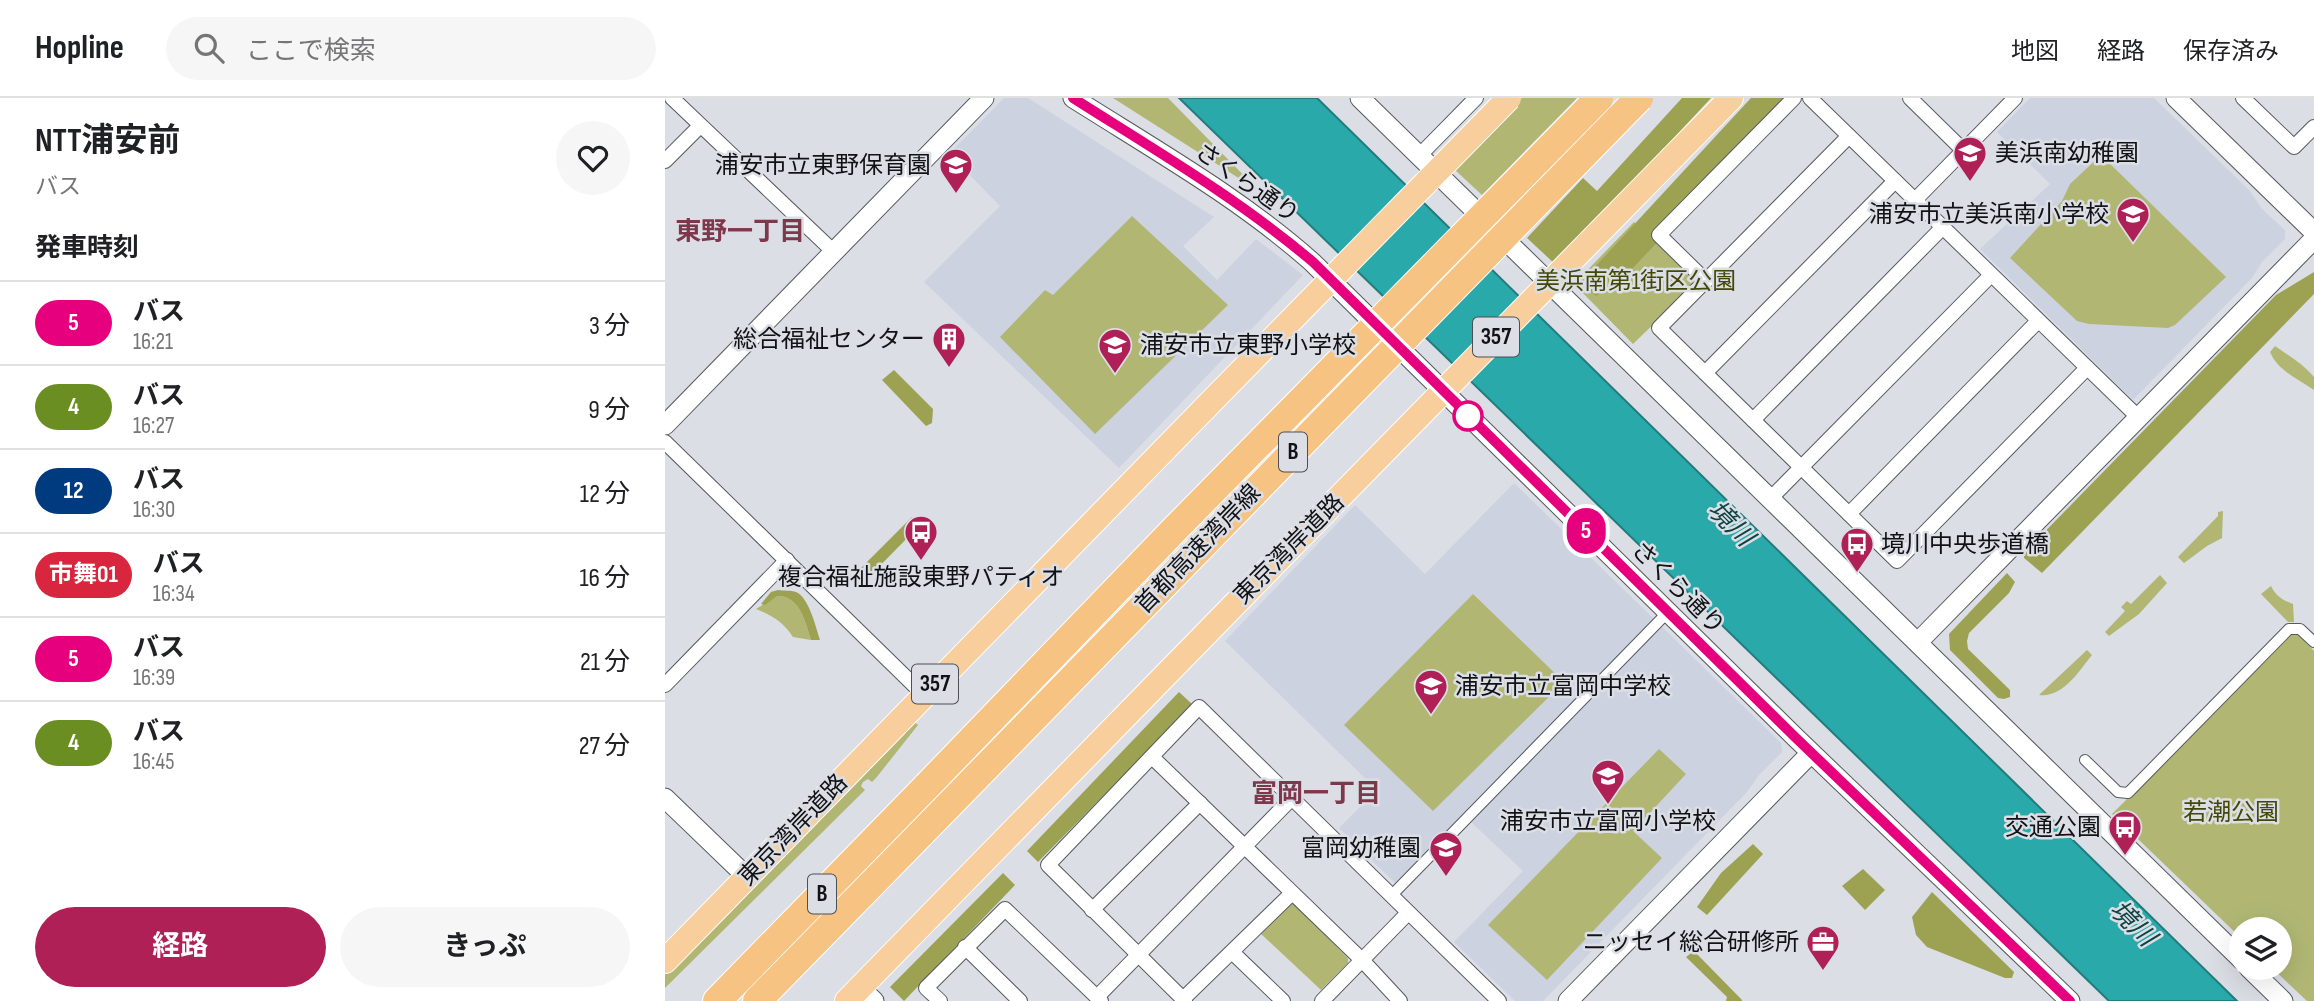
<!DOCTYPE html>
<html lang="ja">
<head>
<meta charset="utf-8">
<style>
  body { margin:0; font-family:"Sofia Sans Condensed","Noto Sans JP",sans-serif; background:#f6f6f6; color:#202124; height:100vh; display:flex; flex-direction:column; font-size:26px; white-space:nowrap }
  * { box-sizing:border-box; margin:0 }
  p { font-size:23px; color:#757577 }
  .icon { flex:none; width:38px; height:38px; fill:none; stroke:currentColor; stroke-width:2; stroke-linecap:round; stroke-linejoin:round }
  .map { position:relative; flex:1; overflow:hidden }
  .side { display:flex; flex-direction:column; background:#fff; width:665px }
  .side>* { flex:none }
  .badge { padding:0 14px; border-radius:23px; font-size:24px; line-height:46px }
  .fabs { position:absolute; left:1564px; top:819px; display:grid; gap:14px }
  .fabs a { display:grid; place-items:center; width:63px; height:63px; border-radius:50%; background:#fff; box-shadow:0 7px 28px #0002; font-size:35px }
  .map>.badge { position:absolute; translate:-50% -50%; box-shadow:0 0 0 4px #fff }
  h2 { padding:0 35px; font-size:26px; line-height:63px }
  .round { display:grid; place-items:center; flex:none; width:74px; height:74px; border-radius:37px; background:#f6f6f6 }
  .headline { display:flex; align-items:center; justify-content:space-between; height:119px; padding:0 35px }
  h1 { font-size:33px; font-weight:700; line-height:52px }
  .button { display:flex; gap:14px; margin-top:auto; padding:14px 35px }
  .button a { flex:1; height:80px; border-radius:42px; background:#af2057; color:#fff; font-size:28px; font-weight:700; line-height:80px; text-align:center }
  .button a+a { background:#f6f6f6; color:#202124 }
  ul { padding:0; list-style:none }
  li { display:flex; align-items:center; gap:21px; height:84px; padding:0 35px; border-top:2px solid #e0e0e0 }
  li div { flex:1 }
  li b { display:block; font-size:26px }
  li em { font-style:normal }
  li .badge { min-width:77px; font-weight:700; text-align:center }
  header { display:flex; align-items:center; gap:42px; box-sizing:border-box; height:98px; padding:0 35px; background:#fff; border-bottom:2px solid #e0e0e0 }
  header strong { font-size:33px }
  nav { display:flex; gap:38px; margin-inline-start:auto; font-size:24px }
  .search { width:490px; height:63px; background:#f6f6f6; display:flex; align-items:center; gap:18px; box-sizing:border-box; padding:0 24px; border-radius:38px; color:#757577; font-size:26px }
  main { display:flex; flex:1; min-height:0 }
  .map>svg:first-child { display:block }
</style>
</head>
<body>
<header>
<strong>Hopline</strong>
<div class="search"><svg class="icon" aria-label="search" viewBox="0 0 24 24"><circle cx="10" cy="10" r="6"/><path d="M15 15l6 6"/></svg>ここで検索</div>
<nav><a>地図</a><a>経路</a><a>保存済み</a></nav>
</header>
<main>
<section class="side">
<div class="headline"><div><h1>NTT浦安前</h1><p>バス</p></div><a class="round"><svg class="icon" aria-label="heart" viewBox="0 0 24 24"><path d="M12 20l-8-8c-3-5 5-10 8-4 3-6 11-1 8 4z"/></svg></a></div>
<h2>発車時刻</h2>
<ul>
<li><span class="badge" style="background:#e6007e;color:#fff">5</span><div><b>バス</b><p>16:21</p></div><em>3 分</em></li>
<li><span class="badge" style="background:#6b8e23;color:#fff">4</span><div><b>バス</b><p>16:27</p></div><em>9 分</em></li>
<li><span class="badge" style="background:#003b80;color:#fff">12</span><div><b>バス</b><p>16:30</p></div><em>12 分</em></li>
<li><span class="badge" style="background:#d7263d;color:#fff">市舞01</span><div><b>バス</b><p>16:34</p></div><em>16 分</em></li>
<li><span class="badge" style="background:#e6007e;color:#fff">5</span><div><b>バス</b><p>16:39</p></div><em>21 分</em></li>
<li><span class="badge" style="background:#6b8e23;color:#fff">4</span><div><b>バス</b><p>16:45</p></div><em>27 分</em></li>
</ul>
<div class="button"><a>経路</a><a>きっぷ</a></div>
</section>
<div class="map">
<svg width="1649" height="903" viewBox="0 0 1649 903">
  <rect width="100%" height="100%" fill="#dbdee5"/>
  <!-- built -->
  <g fill="#ccd2e0">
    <path d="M339,0h24l186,119 -31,29 34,34 39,-41 47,36 -184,193 -195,-186 76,-76 -51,-52z"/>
    <path d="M1365,0h124l96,93 12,18 23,21v9l-23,23 -10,16 -119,122 -153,-151 70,-65 -53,-52z"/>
    <path d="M849,385l141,137 -259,264 -57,-56 38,-38 -152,-149 130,-136 70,69z"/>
    <path d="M995,527l121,118 1,9 -23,23 -12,17 -204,209h-28l-61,-59 69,-71 -53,-50z"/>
  </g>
  <!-- green -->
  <g fill="#b1b773">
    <path d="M448,0h55l91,93z"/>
    <path d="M857,0h55l-95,97 -28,-26z"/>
    <path d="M1436,57l125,122 -51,48 -7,3 -79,-4 -12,-3 -67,-63 52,-57 8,-17z"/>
    <path d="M467,118l96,89 -133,129 -95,-97 45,-47 8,5z"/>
    <path d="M969,124l60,55v8l-61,59 -59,-60z"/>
    <path d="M1610,248c14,10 27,17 39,31v13c-16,-11 -36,-19 -44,-38z"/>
    <path d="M1558,413l-1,27 -15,8 -23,17 -6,-6 40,-41v-4z"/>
    <path d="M1495,477l7,8 -28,31 -30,22 -4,-4 20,-21 -4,-4 6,-6 4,3z"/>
    <path d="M1606,488c5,10 11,14 22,18l1,18h-6l-27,-28z"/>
    <path d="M808,496l91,88 -131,129 -89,-86z"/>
    <path d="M112,498c23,0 28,25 34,44l-18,-3c-10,-15 -20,-21 -37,-28z"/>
    <path d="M1629,536l6,2 14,15v350h-7l-35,-33h8v-39h-38v10l-130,-125 179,-179z"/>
    <path d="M1422,552l5,5c-13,16 -29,43 -53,40z"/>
    <path d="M247,622l6,5 -42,53 -4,4 -4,-3 -5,3 -2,4 4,4 -200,198v-16z"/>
    <path d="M994,651l27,25 -53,57 29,27 -115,122 -59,-55z"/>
    <path d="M622,806h7l54,54v5l-27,27 -61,-57z"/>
  </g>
  <!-- forest -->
  <g fill="#9ca251">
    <path d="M1017,0h29l-155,167 -29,-27 56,-60 14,13z"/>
    <path d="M1086,0h44l-166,174 -33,24 -16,-13z"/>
    <path d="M1649,174v22l-272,279 -18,-15v-5l252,-258z"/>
    <path d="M229,272l39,39 -1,14 -6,3 -44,-46z"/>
    <path d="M247,419l6,6v4l-54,55 -9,-8z"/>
    <path d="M1342,475l8,9 -6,11 -40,40 -2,8 1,8 42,41v7l-6,2 -6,-1 -48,-48 -1,-16z"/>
    <path d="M113,492c5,1 13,0 18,2 13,5 20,36 24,48h-9c-6,-19 -11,-44 -34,-44l-12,9 -4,-1 10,-12z"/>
    <path d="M514,594l14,13 -155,157 -11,-11z"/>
    <path d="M1088,746l10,10 -56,61 -10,-8 24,-34z"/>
    <path d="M1198,771l22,21 -20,20 -23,-24z"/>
    <path d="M338,775l12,12 -111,116 -14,-14z"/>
    <path d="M1267,794l82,80 -2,6h-7l-78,-31 -11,-12 -4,-18z"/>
    <path d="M1029,853l48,49v1h-16l1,-4 -41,-40z"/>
  </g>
  <!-- water -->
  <path fill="#29a9a9" stroke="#227c7d" stroke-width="2" d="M514,0h138l920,903h-128z"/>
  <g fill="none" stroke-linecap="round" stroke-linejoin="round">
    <defs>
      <g id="pedestrian">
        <path d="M1420,662l33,32 10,1 161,-164h11l14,13"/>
        <path d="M726,798l277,-284"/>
      </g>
      <g id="minor">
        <path d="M7,0l162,154"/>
        <path d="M1145,0l329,320"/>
        <path d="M1245,0l54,53"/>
        <path d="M1578,0l51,49 20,-20"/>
        <path d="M1184,38l-190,192 238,233 190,-193"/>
        <path d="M754,58l57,-58"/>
        <path d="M0,63l35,-35"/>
        <path d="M1250,102l100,-102"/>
        <path d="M1041,183l-47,-46 135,-137"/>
        <path d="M1040,275l190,-192"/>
        <path d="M1088,322l190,-193"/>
        <path d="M0,344l259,253"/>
        <path d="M1106,400l220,-223"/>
        <path d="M1184,416l189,-193"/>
        <path d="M0,587l122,-125"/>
        <path d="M487,659l210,203 38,41"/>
        <path d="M427,812l108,-107"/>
        <path d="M300,849l55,54"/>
        <path d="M567,854l51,49"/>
        <path d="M432,899l194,-198"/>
        <path d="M518,901l109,-106"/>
        <path d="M275,903l-14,-13 79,-79 96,92"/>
        <path d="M520,903l-137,-136 151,-158 300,294"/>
        <path d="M657,903l86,-88"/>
      </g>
      <g id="tertiary">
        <path d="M408,0c82,52 167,100 239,164l484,476 274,263"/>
        <path d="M695,0l882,862"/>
        <path d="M1511,0l138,134"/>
        <path d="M0,327l319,-327"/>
        <path d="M1253,544l396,-403"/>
        <path d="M0,700l82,79"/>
        <path d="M1584,870l34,33"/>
        <path d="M195,890l14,13"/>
        <path d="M903,903l243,-248"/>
      </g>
      <g id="trunk">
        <path d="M1008,59l58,-59"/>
        <path d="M0,863l541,-554"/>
        <path d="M182,903l472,-483"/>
      </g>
      <g id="motorway">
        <path d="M52,903l210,-215"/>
        <path d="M92,903l190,-194"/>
      </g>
    </defs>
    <!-- pedestrian casing -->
    <use href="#pedestrian" stroke="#55585d" stroke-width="12"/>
    <!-- minor casing -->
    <use href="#minor" stroke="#55585d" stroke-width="16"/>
    <!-- tertiary casing -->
    <use href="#tertiary" stroke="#55585d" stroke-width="21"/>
    <!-- trunk casing -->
    <use href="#trunk" stroke="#fff" stroke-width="26"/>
    <!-- motorway casing -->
    <use href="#motorway" stroke="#fff" stroke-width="30"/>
    <!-- pedestrian -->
    <use href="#pedestrian" stroke="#fff" stroke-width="10"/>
    <!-- minor -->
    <use href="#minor" stroke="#fff" stroke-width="14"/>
    <!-- tertiary -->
    <use href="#tertiary" stroke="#fff" stroke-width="19"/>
    <!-- trunk -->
    <use href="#trunk" stroke="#f8cf9c" stroke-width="24"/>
    <!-- motorway -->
    <use href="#motorway" stroke="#f7c383" stroke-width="28"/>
    <defs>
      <g id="trunk-bridge">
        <path d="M541,309l303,-309"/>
        <path d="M654,420l354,-361"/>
      </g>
      <g id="motorway-bridge">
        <path d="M262,688l247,-256 425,-432"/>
        <path d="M282,709l692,-709"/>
      </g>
    </defs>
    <!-- trunk-bridge casing -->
    <use href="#trunk-bridge" stroke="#fff" stroke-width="26" stroke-linecap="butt"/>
    <!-- motorway-bridge casing -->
    <use href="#motorway-bridge" stroke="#fff" stroke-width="30" stroke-linecap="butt"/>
    <!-- trunk-bridge -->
    <use href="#trunk-bridge" stroke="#f8cf9c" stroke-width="24"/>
    <!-- motorway-bridge -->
    <use href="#motorway-bridge" stroke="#f7c383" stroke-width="28"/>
  </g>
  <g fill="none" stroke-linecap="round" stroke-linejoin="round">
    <defs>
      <path id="line" d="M408,0c82,52 166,101 240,164l483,476 274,263"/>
    </defs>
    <!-- line casing -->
    <use href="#line" stroke="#fff" stroke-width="16"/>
    <!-- line -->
    <use href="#line" stroke="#e6007e" stroke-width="10"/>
  </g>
  <!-- icons -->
  <defs>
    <symbol id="school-pin" viewBox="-11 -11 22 30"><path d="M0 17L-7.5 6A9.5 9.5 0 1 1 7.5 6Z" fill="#af2057" stroke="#dbdee5"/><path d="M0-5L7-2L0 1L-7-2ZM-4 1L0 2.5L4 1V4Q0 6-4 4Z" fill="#fff"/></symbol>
    <symbol id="building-pin" viewBox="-11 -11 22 30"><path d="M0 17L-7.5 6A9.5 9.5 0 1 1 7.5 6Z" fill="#af2057" stroke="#dbdee5"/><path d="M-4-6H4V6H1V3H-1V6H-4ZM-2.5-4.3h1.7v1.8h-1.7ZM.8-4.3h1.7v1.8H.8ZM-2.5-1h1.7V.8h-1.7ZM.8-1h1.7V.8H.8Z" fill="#fff"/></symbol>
    <symbol id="bus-pin" viewBox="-11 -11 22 30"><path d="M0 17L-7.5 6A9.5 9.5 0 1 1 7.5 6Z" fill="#af2057" stroke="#dbdee5"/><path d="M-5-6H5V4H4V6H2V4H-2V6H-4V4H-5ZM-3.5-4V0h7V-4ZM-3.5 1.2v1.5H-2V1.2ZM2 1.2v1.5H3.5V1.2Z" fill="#fff"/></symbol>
    <symbol id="office-pin" viewBox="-11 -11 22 30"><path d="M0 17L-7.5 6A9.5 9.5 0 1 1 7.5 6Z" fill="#af2057" stroke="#dbdee5"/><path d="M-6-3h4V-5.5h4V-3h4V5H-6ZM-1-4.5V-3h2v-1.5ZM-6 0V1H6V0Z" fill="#fff"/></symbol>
  </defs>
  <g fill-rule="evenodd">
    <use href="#school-pin" x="1286" y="36" width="38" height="52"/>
    <use href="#school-pin" x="272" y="48" width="38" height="52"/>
    <use href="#school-pin" x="1449" y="97" width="38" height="52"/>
    <use href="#building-pin" x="265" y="222" width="38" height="52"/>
    <use href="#school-pin" x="431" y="228" width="38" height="52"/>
    <use href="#bus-pin" x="237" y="415" width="38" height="52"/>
    <use href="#bus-pin" x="1173" y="427" width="38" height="52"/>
    <use href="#school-pin" x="747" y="569" width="38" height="52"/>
    <use href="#school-pin" x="924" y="659" width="38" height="52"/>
    <use href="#bus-pin" x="1441" y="710" width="38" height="52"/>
    <use href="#school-pin" x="762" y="731" width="38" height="52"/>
    <use href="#office-pin" x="1139" y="825" width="38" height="52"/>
  </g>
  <!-- markers -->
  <circle fill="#fff" stroke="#e6007e" stroke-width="3.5" cx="803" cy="318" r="14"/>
  <g text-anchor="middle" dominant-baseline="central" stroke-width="5" stroke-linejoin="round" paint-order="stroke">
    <!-- shield labels -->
    <g fill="#dbdee5" stroke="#4e4f53" stroke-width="2">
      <rect x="808" y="219.5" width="46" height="39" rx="5"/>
      <rect x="614" y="334.5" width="28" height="39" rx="5"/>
      <rect x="247" y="566.5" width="46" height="39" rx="5"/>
      <rect x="143" y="776.5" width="28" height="39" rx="5"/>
    </g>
    <g font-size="23" font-weight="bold" fill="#111215">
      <text x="831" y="239">357</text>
      <text x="628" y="354">B</text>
      <text x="270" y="586">357</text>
      <text x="157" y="796">B</text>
    </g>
    <!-- poi labels -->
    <g font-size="24" fill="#111215" stroke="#dbdee5" text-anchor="end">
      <text x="1330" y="55" text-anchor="start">美浜南幼稚園</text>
      <text x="266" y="67">浦安市立東野保育園</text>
      <text x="1444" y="116">浦安市立美浜南小学校</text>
      <text x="260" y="241">総合福祉センター</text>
      <text x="475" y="247" text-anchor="start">浦安市立東野小学校</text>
      <text x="1216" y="446" text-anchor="start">境川中央歩道橋</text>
      <text x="256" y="479" text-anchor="middle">複合福祉施設東野パティオ</text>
      <text x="790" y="588" text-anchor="start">浦安市立富岡中学校</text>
      <text x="943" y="723" text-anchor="middle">浦安市立富岡小学校</text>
      <text x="1436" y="729">交通公園</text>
      <text x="756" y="750">富岡幼稚園</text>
      <text x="1134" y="844">ニッセイ総合研修所</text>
    </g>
    <!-- street labels -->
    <g font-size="24" fill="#111215" stroke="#dbdee5">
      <text transform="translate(582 85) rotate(35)">さくら通り</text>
      <text transform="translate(533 451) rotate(-46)">首都高速湾岸線</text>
      <text transform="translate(624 451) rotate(-45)">東京湾岸道路</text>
      <text transform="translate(1013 490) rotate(45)">さくら通り</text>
      <text transform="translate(128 732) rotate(-46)">東京湾岸道路</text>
    </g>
    <!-- park labels -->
    <g font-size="24" fill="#444807" stroke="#dbdee5">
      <text x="971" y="183">美浜南第1街区公園</text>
      <text x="1566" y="714">若潮公園</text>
    </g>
    <!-- neighbourhood labels -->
    <g font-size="26" font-weight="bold" fill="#7e384c" stroke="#dbdee5">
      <text x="75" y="134">東野一丁目</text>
      <text x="651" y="696">富岡一丁目</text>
    </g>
    <!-- water labels -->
    <g font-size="26" font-style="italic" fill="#0d4343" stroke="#dbdee5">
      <text transform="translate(1065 426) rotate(45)">境川</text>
      <text transform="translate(1467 826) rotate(45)">境川</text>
    </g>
  </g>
</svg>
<div class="fabs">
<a><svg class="icon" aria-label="layers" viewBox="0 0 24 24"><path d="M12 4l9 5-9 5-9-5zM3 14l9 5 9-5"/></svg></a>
</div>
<b class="badge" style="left:921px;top:433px;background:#e6007e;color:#fff">5</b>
</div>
</main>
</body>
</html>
